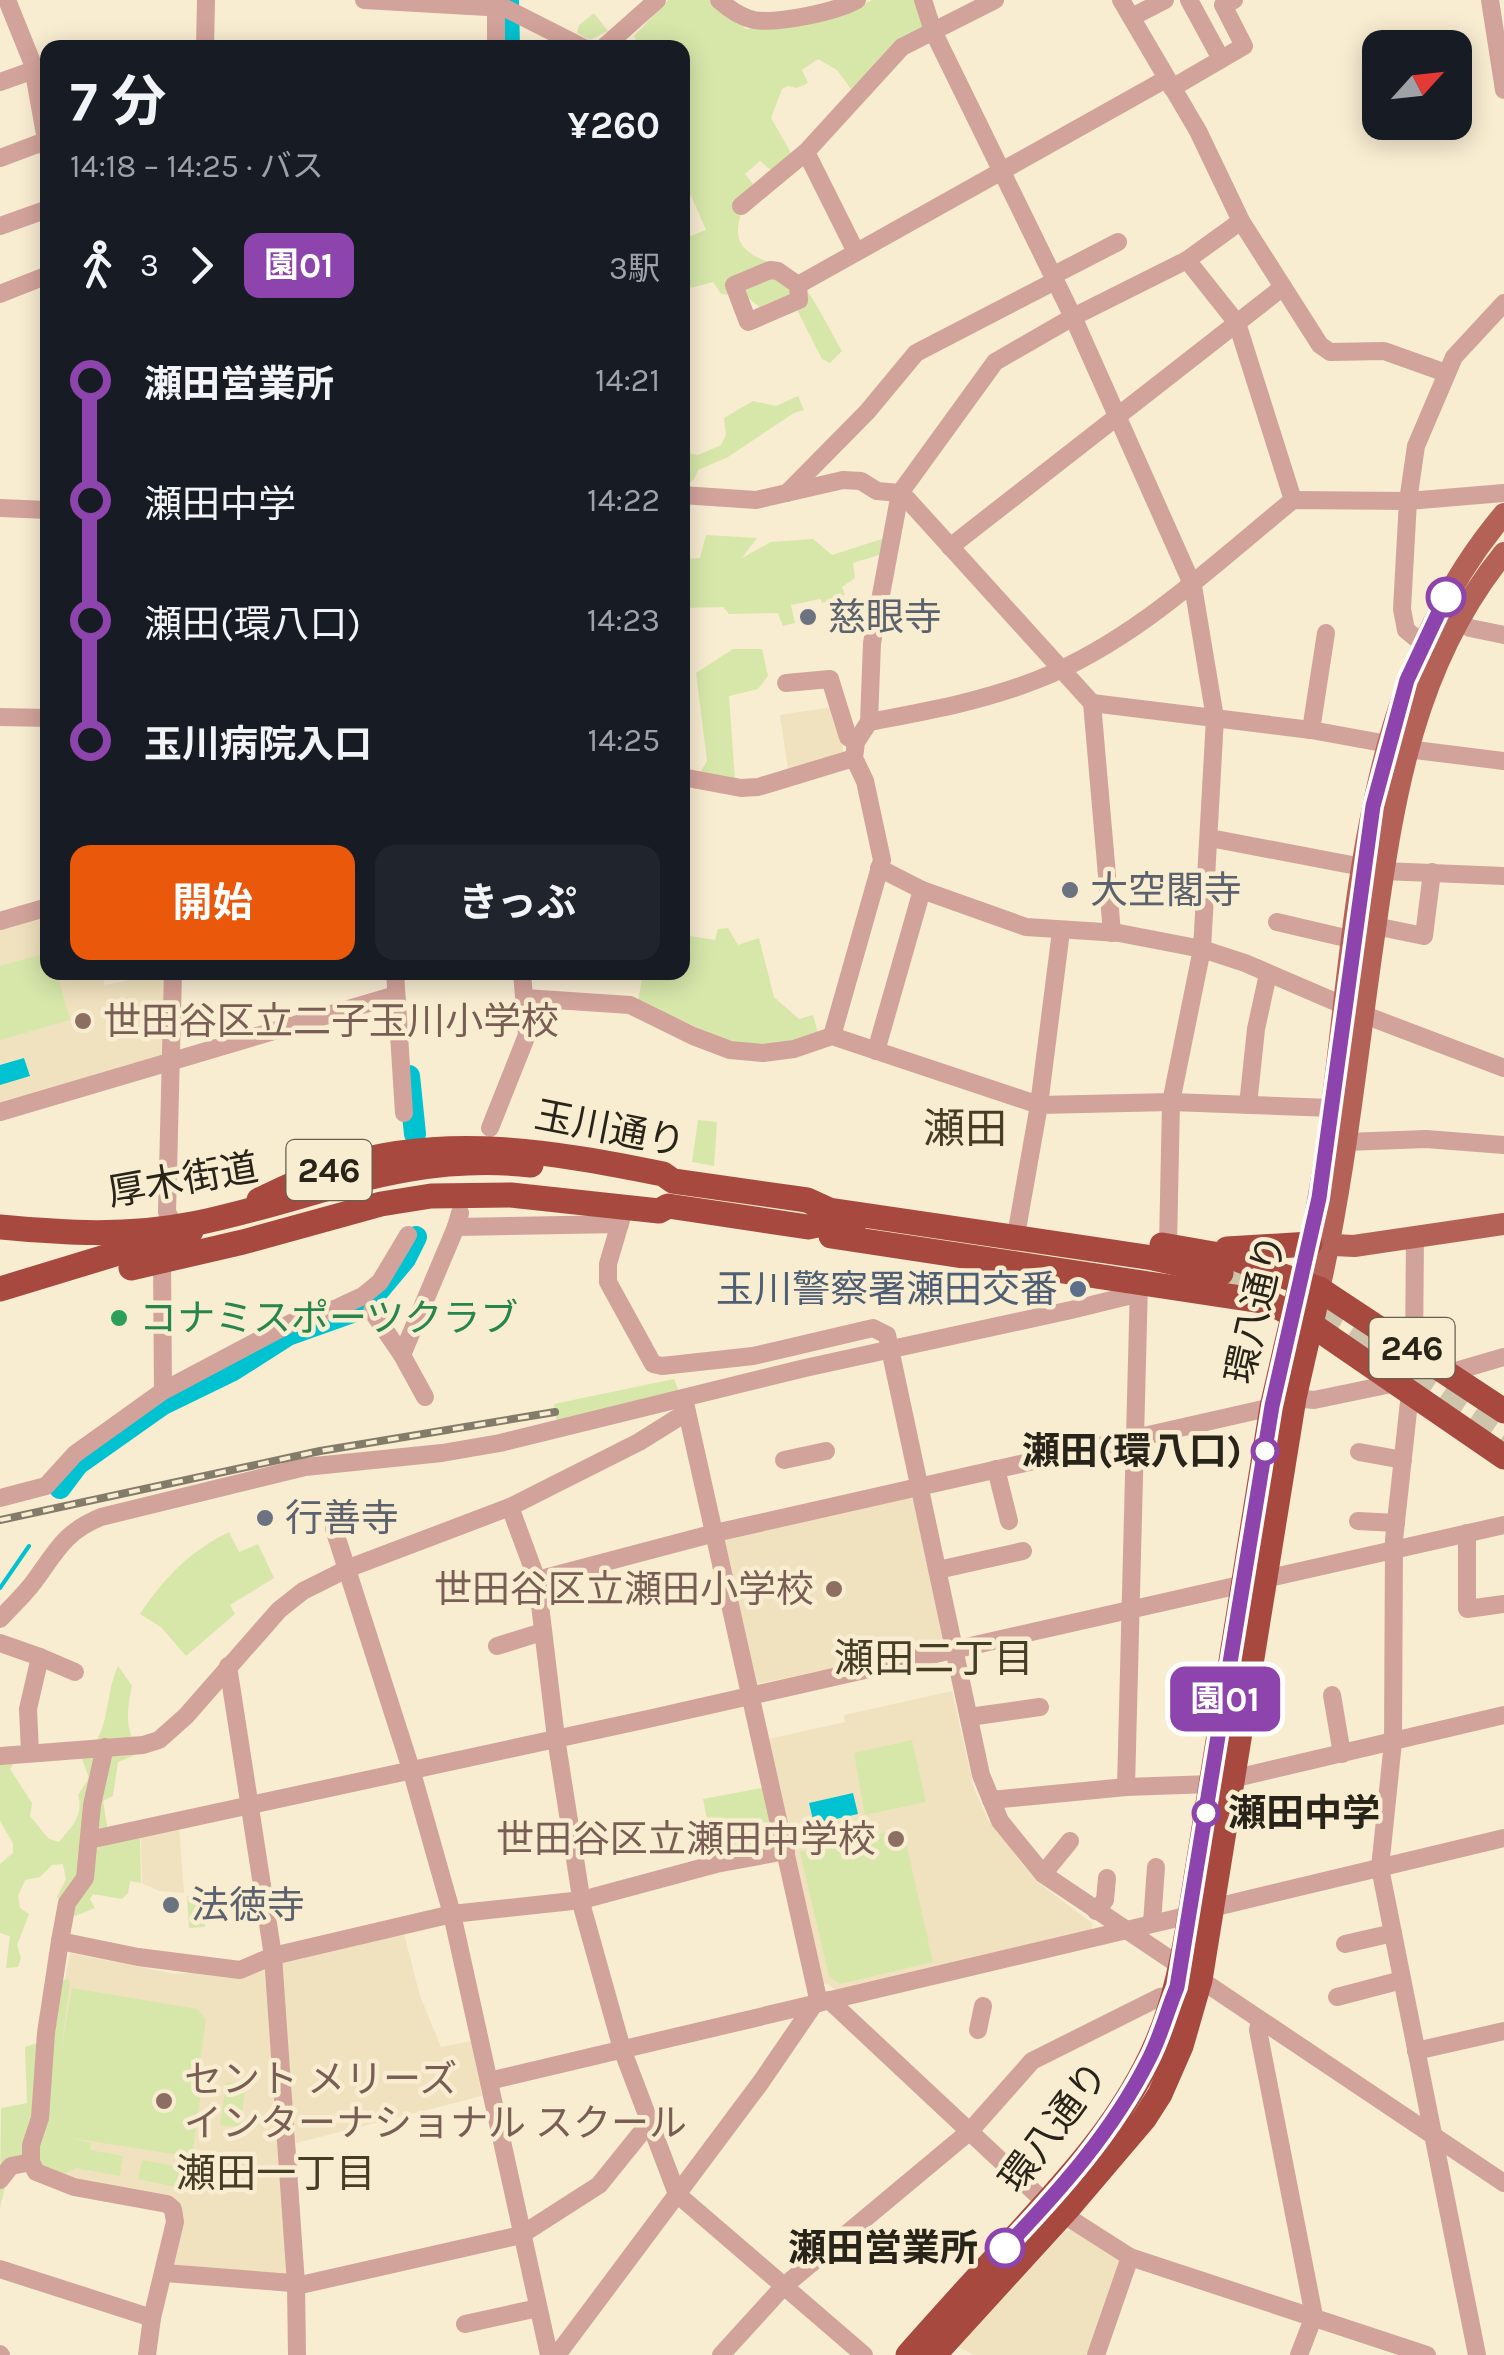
<!DOCTYPE html>
<html lang="ja">
<head>
<meta charset="utf-8">
<style>
  body { margin:0; font-family:Karla,"Noto Sans JP",sans-serif; background:#20242c; color:#f1f3f6; height:100vh; display:flex; flex-direction:column; font-size:38px; white-space:nowrap }
  * { box-sizing:border-box; margin:0 }
  p { font-size:32px; color:#9ea1a6 }
  .icon { flex:none; width:55px; height:55px; fill:none; stroke:currentColor; stroke-width:2; stroke-linecap:round; stroke-linejoin:round }
  .map { position:relative; flex:1; overflow:hidden }
  .details { position:absolute; left:40px; top:40px; width:650px; height:940px; display:flex; flex-direction:column; background:#171b24; border-radius:20px; box-shadow:0 5px 25px #0003 }
  .details>* { flex:none }
  .badge { padding:0 20px; border-radius:15px; font-size:35px; line-height:65px }
  .needle { width:65px; rotate:63deg }
  .tools { position:absolute; left:1362px; top:30px; display:grid; gap:20px }
  .tools a { display:grid; place-items:center; width:110px; height:110px; border-radius:20px; background:#171b24; box-shadow:0 5px 25px #0003; font-size:50px }
  .map>.badge { position:absolute; translate:-50% -50%; box-shadow:0 0 0 5px #fff }
  .legs { display:flex; align-items:center; gap:15px; height:110px; padding:0 30px; font-size:32px }
  .legs p { margin-inline-start:auto }
  .headline { display:flex; align-items:center; justify-content:space-between; height:170px; padding:0 30px }
  h1 { font-size:55px; font-weight:700; line-height:75px }
  .action { display:flex; gap:20px; margin-top:auto; padding:20px 30px }
  .action a { flex:1; height:115px; border-radius:20px; background:#ea580c; color:#fff; font-size:40px; font-weight:700; line-height:115px; text-align:center }
  .action a+a { background:#20242c; color:#f1f3f6 }
  ul { padding:0 30px; list-style:none }
  li { display:flex; align-items:center; gap:35px; height:120px; font-size:38px }
  li i { display:grid; place-items:center; width:15px; height:100%; margin:0 12px; background:currentColor }
  li i::after { content:''; width:25px; height:25px; margin:-12px; border:8px solid; border-radius:50%; background:#171b24 }
  li p { margin-inline-start:auto }
  li:first-child i { background:linear-gradient(#0000 50%,currentColor 0) }
  li:last-child i { background:linear-gradient(currentColor 50%,#0000 0) }
  .map>svg:first-child { display:block }
</style>
</head>
<body>
<div class="map">
<svg width="1504" height="2355" viewBox="0 0 1504 2355">
  <rect width="100%" height="100%" fill="#f8ecd1"/>
  <!-- built -->
  <g fill="#f0e2bf">
    <path d="M832,707l11,37v9l-55,16 -8,-54z"/>
    <path d="M47,912l1,60 53,1 4,12 60,-12 1,84 -166,47v-176z"/>
    <path d="M906,1496l7,3 30,139 -6,9 -181,37 -32,-144 4,-7z"/>
    <path d="M952,1691l22,97 14,32 48,61 56,42v8l-253,60 -19,-10 -52,-242 77,-17 -1,-7z"/>
    <path d="M179,1826l5,67 -25,-2 -17,-8 -1,-48z"/>
    <path d="M403,1930l17,66 21,51 30,-6 11,55 -186,47 -3,-30 -13,2 8,157 -9,7 -104,-10 -2,-9 8,-44 -131,-44 -16,-24 36,-195 106,21 102,-11z"/>
    <path d="M1072,2230l50,30 -33,95h-115l-16,-8 106,-115z"/>
  </g>
  <!-- green -->
  <g fill="#d7e7aa">
    <path d="M668,0h41l37,29 97,-13 29,-16h44l11,28 -27,16 -49,45 -14,-19 -19,-11 -16,11 6,13 -11,5 -9,-2 -6,3 -11,29 20,35 -20,17 -11,-9 -15,13 9,11c-8,8 -10,18 -13,29 -17,51 41,42 60,68 16,21 28,47 41,69l-12,12 -8,-4 -30,-59 -30,9 -15,-12 -26,-3 -8,-12 -22,6 -8,-22v-27l23,-9 -23,-53 -1,-129 -41,-1 -7,-11z"/>
    <path d="M594,13l14,18 -18,9 -13,-7 2,-8z"/>
    <path d="M798,396l6,14 -10,3 -66,44 -30,13 -4,10 -11,7v-35l15,3 23,-10 5,-10 -2,-17 29,-17 23,5z"/>
    <path d="M706,535l51,3 -15,20 29,-16 42,-3 19,16 53,-17 -3,16 -29,9 2,15 -13,9 3,8 -23,8 -2,-4 -29,6 4,18 -12,3 -5,-13 -49,1 -6,-7 -40,1 -1,-49 18,-1z"/>
    <path d="M733,649h29l6,27 -10,13 -29,7 6,85 -30,-6 -4,-4 6,-10 -11,-88z"/>
    <path d="M728,928l10,17 21,-7 15,59 25,22 14,-4 5,18 -42,13 -42,-2 -96,-43 5,-28 39,-1 1,-32 7,-4 25,4 3,-11z"/>
    <path d="M47,953l1,19 9,1 13,47 -70,20v-74z"/>
    <path d="M698,1120l19,2 -3,44 -22,-4z"/>
    <path d="M674,1379l6,15 -123,28 -3,-18z"/>
    <path d="M229,1532l10,20 19,-8 16,34 -44,27 5,9 -49,42 -25,-29 -21,-13c24,-36 50,-63 89,-82z"/>
    <path d="M118,1666l14,20c-6,27 -7,44 8,67l-22,9 -5,34 -10,5 5,30 -15,15 2,6 4,-5 41,-12 1,48 -11,-2 -2,12 -6,6 -29,-5 -3,5 5,9 -20,8 -18,-19 9,-18 -3,-15 -11,1 -12,12 -15,3 -7,16 2,12 9,6 -12,31 4,13 -3,9 -12,1 4,-32 -10,-3v-69l13,-11v-10l-13,-22v-62l19,-3 -9,13 22,34 -2,13 19,23 10,3c13,-16 25,-26 19,-47l11,-17 -8,-22c30,-16 23,-61 37,-90z"/>
    <path d="M912,1740l14,62 -61,13 -11,-62z"/>
    <path d="M766,1787l11,61 -62,12 -12,-61z"/>
    <path d="M891,1831l14,7 28,124 -93,22 -11,-8 -29,-124z"/>
    <path d="M203,1895l2,32 -16,1 -2,-32z"/>
    <path d="M67,1978l3,4 -9,68 11,-62 125,21 9,10 -6,43 4,7 -12,88 -121,-19 20,5 -1,7 33,6 -3,20 -44,-8 -18,9 -38,-17 -14,22 -6,26 1,-100 26,-5 -2,-56 24,-8 10,-55z"/>
    <path d="M226,2082l20,2 -6,43 -20,-2z"/>
    <path d="M209,2150l42,5 -2,20 -43,-6z"/>
    <path d="M142,2160l42,8 -4,20 -42,-9z"/>
  </g>
  <!-- water -->
  <g fill="#00c2d0">
    <path d="M24,1058l6,18 -30,9v-20z"/>
    <path d="M853,1793l5,21 -44,10 -5,-21z"/>
  </g>
  <g fill="none" stroke-linecap="round" stroke-linejoin="round">
    <!-- stream -->
    <path stroke="#00c2d0" stroke-width="4" d="M0,1588l29,-42"/>
    <!-- river -->
    <g stroke="#00c2d0" stroke-width="22">
      <path d="M508,0l1,48"/>
      <path d="M409,1076l6,58"/>
      <path d="M60,1488l18,-24 85,-60 70,-34 55,-35 76,-27 41,-49 11,-22"/>
    </g>
    <!-- highway-tunnel -->
    <g stroke="#cec4ac" stroke-width="25" stroke-dasharray="25 12" stroke-linecap="butt">
      <path d="M1221,1273l95,31"/>
      <path d="M1316,1317l32,18 156,106"/>
    </g>
    <!-- minor -->
    <g stroke="#d2a39b" stroke-width="18">
      <path d="M7,0l25,62 16,89"/>
      <path d="M364,0l141,8 79,40"/>
      <path d="M719,0c10,9 21,17 35,20 23,4 82,-8 103,-20"/>
      <path d="M923,0l10,31 140,286 120,269 22,132 -13,231 -31,153 -3,143"/>
      <path d="M1121,0l77,131 43,90 79,124 10,7 54,-1 62,22"/>
      <path d="M1189,0l32,59"/>
      <path d="M1490,0l14,90"/>
      <path d="M1132,17l33,-17"/>
      <path d="M205,48l1,-48"/>
      <path d="M496,48v-48"/>
      <path d="M603,48l54,-48"/>
      <path d="M0,82l48,-17"/>
      <path d="M1172,88l72,-42 -21,-41 11,-5"/>
      <path d="M806,152l50,100"/>
      <path d="M0,158l48,-18"/>
      <path d="M741,206l65,-54 96,-105 93,-47"/>
      <path d="M0,226l48,-17"/>
      <path d="M1187,260l50,63 56,177"/>
      <path d="M770,270l8,1 20,14 1,15 -51,22 -14,-37z"/>
      <path d="M1052,276l66,-34"/>
      <path d="M798,285l368,-206"/>
      <path d="M0,294l48,-19"/>
      <path d="M787,493l80,-81 49,-59 139,-72"/>
      <path d="M682,495l74,5 87,-20 18,1 16,10 23,2 8,7 184,203 20,230"/>
      <path d="M0,508l48,2"/>
      <path d="M950,547l333,-260"/>
      <path d="M1458,621l12,7 34,7"/>
      <path d="M1422,643l-16,-13 -4,-21 6,-108 8,-55 38,-89 50,-54"/>
      <path d="M786,683l44,-4 18,58 8,5"/>
      <path d="M1092,703l219,27 77,14"/>
      <path d="M0,717l48,1"/>
      <path d="M869,722c58,-11 115,-21 170,-43 97,-39 174,-114 254,-179l115,1 96,-8"/>
      <path d="M1311,730l15,-97"/>
      <path d="M1407,749l97,12"/>
      <path d="M682,777l59,11 17,-1 96,-29"/>
      <path d="M1210,838l173,33 121,5"/>
      <path d="M879,868l43,22 104,37 93,6 83,16 43,14 100,43"/>
      <path d="M0,921l48,-14"/>
      <path d="M1277,922l77,18"/>
      <path d="M1375,926l49,10 8,-64"/>
      <path d="M173,972l-6,240 12,22"/>
      <path d="M395,972l9,141"/>
      <path d="M525,998l105,7 63,31 37,14 33,3 31,-4 38,-13 207,69 132,-3 161,6"/>
      <path d="M1362,1014l142,54"/>
      <path d="M832,1036l50,-176 -17,-79 -11,-23 2,-16 13,-20 3,-79 28,-150 95,-131 78,-45 114,-57 54,-39"/>
      <path d="M876,1051l46,-161"/>
      <path d="M1248,1105l8,-76 12,-55"/>
      <path d="M0,1112l396,-117"/>
      <path d="M490,1128l37,-93 -5,-63"/>
      <path d="M1346,1142l80,-3 78,6"/>
      <path d="M628,1207l-5,6 -15,51v18l45,82 9,2 91,-10 120,-28 14,7 94,440 19,46 43,53 461,309"/>
      <path d="M460,1213l-4,14 164,-3"/>
      <path d="M1018,1224l21,-119 22,-174"/>
      <path d="M162,1259l1,132"/>
      <path d="M372,1311l30,44 54,-128"/>
      <path d="M1414,1350l1,-113"/>
      <path d="M402,1355l23,42"/>
      <path d="M1449,1373l55,-16"/>
      <path d="M1410,1393l-16,147 -1,202 -13,126 97,487"/>
      <path d="M1294,1398l20,2 82,-17"/>
      <path d="M685,1403l134,600"/>
      <path d="M1359,1452l44,8"/>
      <path d="M784,1460l42,-9"/>
      <path d="M996,1469l13,52"/>
      <path d="M0,1498l46,-12 29,-32 88,-63 128,-68 46,-15 26,-12 17,-14 28,-47"/>
      <path d="M510,1507l27,73 19,158 27,172 39,139 55,145 187,161"/>
      <path d="M1358,1521l38,2"/>
      <path d="M334,1529l77,240 41,145 97,441"/>
      <path d="M1467,1533v76l37,-5"/>
      <path d="M938,1570l85,-19"/>
      <path d="M1265,1579l239,-54"/>
      <path d="M537,1580l178,-47 557,-126"/>
      <path d="M0,1619c11,-12 23,-23 33,-36 23,-31 31,-51 68,-66l204,-50 137,-14 58,-10 305,-75 266,-58 57,-14 11,-14"/>
      <path d="M0,1643l40,14 -12,52 2,43"/>
      <path d="M497,1646l45,-14"/>
      <path d="M40,1657l35,15"/>
      <path d="M228,1666l45,290 23,328 1,71"/>
      <path d="M1332,1695l10,59"/>
      <path d="M969,1717l71,-10"/>
      <path d="M0,1756l143,-11 16,-5 27,-24 93,-106 24,-19 46,-23 161,-61 129,-65 48,-30"/>
      <path d="M1232,1779l272,-64"/>
      <path d="M1126,1787l13,-504"/>
      <path d="M991,1800l135,-13 85,-3"/>
      <path d="M89,1840l559,-121 596,-135"/>
      <path d="M1043,1874l27,-33"/>
      <path d="M1212,1908l292,-70"/>
      <path d="M1096,1911l9,-11 2,-22"/>
      <path d="M1152,1923l4,-56"/>
      <path d="M60,1941l78,16 102,13 33,-14 179,-42 130,-14 134,-36 70,-13"/>
      <path d="M1345,1944l48,-11"/>
      <path d="M1337,1997l65,-17"/>
      <path d="M829,2000l218,204 83,53 297,98"/>
      <path d="M1260,2020l-2,10 56,286 -15,39"/>
      <path d="M978,2030l5,-24"/>
      <path d="M1416,2051l88,-20"/>
      <path d="M489,2081l701,-166"/>
      <path d="M31,2162l5,10 38,15 93,17 6,5 2,13 -23,96 -5,37"/>
      <path d="M0,2180l11,-14 20,-4v-17l9,-27 6,-85 14,-92 7,-38 18,-25 7,-73 13,-58"/>
      <path d="M0,2269l152,49"/>
      <path d="M165,2273l140,11 216,-49 78,-50 50,-62"/>
      <path d="M465,2324l73,-16"/>
      <path d="M0,2354l1,1"/>
      <path d="M557,2355l204,-273 54,-79"/>
      <path d="M721,2355l62,-68 187,-156 62,-70 128,-64 14,-3"/>
      <path d="M1096,2355l34,-98"/>
    </g>
    <!-- major -->
    <g stroke="#b46257" stroke-width="22">
      <path d="M1314,1244l40,2 150,-22"/>
      <path d="M1301,1282c64,-254 25,-557 203,-768"/>
      <path d="M1319,1289c27,-118 38,-240 56,-360 19,-135 40,-267 129,-376"/>
    </g>
    <!-- highway -->
    <g stroke="#a7493e" stroke-width="25">
      <path d="M259,1200c26,-12 51,-25 78,-33 109,-34 217,-15 326,7l10,7 134,19 22,10 324,48 68,15"/>
      <path d="M831,1236l437,66 41,21 195,134"/>
      <path d="M1162,1245l69,12 88,32 185,122"/>
      <path d="M1227,1249l83,-5"/>
      <path d="M131,1268l112,-26 138,-38 50,-8 80,-1 148,16 9,-5 140,21 19,-4 26,4"/>
      <path d="M0,1289l191,-58"/>
      <path d="M908,2355c32,-36 64,-72 97,-107 59,-64 119,-127 153,-208 17,-40 25,-82 32,-125l82,-508 29,-125"/>
      <path d="M934,2355l136,-149 74,-87 16,-25 21,-48 19,-66 94,-582 25,-109"/>
    </g>
    <defs>
      <path id="rail" d="M0,1520l320,-69 235,-39"/>
    </defs>
    <!-- rail casing -->
    <use href="#rail" stroke="#847c6b" stroke-width="8"/>
    <!-- rail -->
    <use href="#rail" stroke="#f8ecd1" stroke-width="4" stroke-dasharray="11" stroke-linecap="butt"/>
    <!-- highway-bridge -->
    <path stroke="#a7493e" stroke-width="25" d="M0,1227c65,6 127,10 192,-3 121,-24 210,-73 339,-59"/>
  </g>
  <g fill="none" stroke-linecap="round" stroke-linejoin="round">
    <defs>
      <path id="line-1" d="M1005,2248c56,-59 108,-117 144,-189 12,-23 18,-48 28,-72l95,-581 47,-208 54,-392 34,-126 39,-83"/>
    </defs>
    <!-- line-1 casing -->
    <use href="#line-1" stroke="#fff" stroke-width="22"/>
    <!-- line-1 -->
    <use href="#line-1" stroke="#8e44ad" stroke-width="15"/>
  </g>
  <!-- markers -->
  <g fill="#fff" stroke="#8e44ad" stroke-width="5">
    <circle cx="1446" cy="597" r="18"/>
    <circle cx="1265" cy="1451" r="12"/>
    <circle cx="1206" cy="1813" r="12"/>
    <circle cx="1005" cy="2248" r="18"/>
  </g>
  <g fill="#6b7280" stroke="#f8ecd1" stroke-width="4">
    <circle cx="808" cy="617" r="10"/>
    <circle cx="1070" cy="890" r="10"/>
    <circle cx="265" cy="1518" r="10"/>
    <circle cx="171" cy="1905" r="10"/>
  </g>
  <g fill="#8d6e63" stroke="#f8ecd1" stroke-width="4">
    <circle cx="83" cy="1021" r="10"/>
    <circle cx="834" cy="1589" r="10"/>
    <circle cx="896" cy="1839" r="10"/>
    <circle cx="164" cy="2101" r="10"/>
  </g>
  <circle fill="#5c6f8a" stroke="#f8ecd1" stroke-width="4" cx="1078" cy="1289" r="10"/>
  <circle fill="#2e9e5b" stroke="#f8ecd1" stroke-width="4" cx="119" cy="1318" r="10"/>
  <g text-anchor="middle" dominant-baseline="central" stroke-width="9" stroke-linejoin="round" paint-order="stroke">
    <!-- shield labels -->
    <g fill="#f8ecd1" stroke="#666051" stroke-width="2.5">
      <rect x="286.5" y="1140" width="85" height="60" rx="8"/>
      <rect x="1369.5" y="1318" width="85" height="60" rx="8"/>
    </g>
    <g font-size="35" font-weight="bold" fill="#28241a">
      <text x="329" y="1170">246</text>
      <text x="1412" y="1348">246</text>
    </g>
    <!-- worship labels -->
    <g font-size="38" fill="#5b616d" stroke="#f8ecd1" text-anchor="start">
      <text x="828" y="617">慈眼寺</text>
      <text x="1090" y="890">大空閣寺</text>
      <text x="285" y="1518">行善寺</text>
      <text x="191" y="1905">法徳寺</text>
    </g>
    <!-- education labels -->
    <g font-size="38" fill="#785e54" stroke="#f8ecd1" text-anchor="start">
      <text x="103" y="1021">世田谷区立二子玉川小学校</text>
      <text x="814" y="1589" text-anchor="end">世田谷区立瀬田小学校</text>
      <text x="876" y="1839" text-anchor="end">世田谷区立瀬田中学校</text>
      <text x="184" y="2079">セント メリーズ<tspan x="184" dy="44">インターナショナル スクール</tspan></text>
    </g>
    <!-- street labels -->
    <g font-size="38" fill="#28241a" stroke="#f8ecd1">
      <text transform="translate(610 1129) rotate(11)">玉川通り</text>
      <text transform="translate(183 1180) rotate(-10)">厚木街道</text>
      <text transform="translate(1256 1309) rotate(-77)">環八通り</text>
      <text transform="translate(1054 2127) rotate(-53)">環八通り</text>
    </g>
    <!-- service labels -->
    <g font-size="38" fill="#4e5e75" stroke="#f8ecd1" text-anchor="end">
      <text x="1058" y="1289">玉川警察署瀬田交番</text>
    </g>
    <!-- leisure labels -->
    <g font-size="38" fill="#27864d" stroke="#f8ecd1" text-anchor="start">
      <text x="139" y="1318">コナミスポーツクラブ</text>
    </g>
    <!-- stop labels -->
    <g font-size="38" font-weight="bold" fill="#28241a" stroke="#f8ecd1" text-anchor="end">
      <text x="1242" y="1451">瀬田(環八口)</text>
      <text x="1228" y="1813" text-anchor="start">瀬田中学</text>
      <text x="978" y="2248">瀬田営業所</text>
    </g>
    <!-- neighbourhood labels -->
    <g font-size="40" fill="#463d26" stroke="#f8ecd1">
      <text x="934" y="1658">瀬田二丁目</text>
      <text x="276" y="2173">瀬田一丁目</text>
    </g>
    <!-- quarter labels -->
    <g font-size="42" fill="#463d26" stroke="#f8ecd1">
      <text x="965" y="1129">瀬田</text>
    </g>
  </g>
</svg>
<div class="tools">
<a><svg class="needle" viewBox="-14 -14 28 28"><path d="M0-13l5 13h-10z" fill="#e53935"/><path d="M0 13l5-13h-10z" fill="#9ea1a6"/></svg></a>
</div>
<b class="badge" style="left:1225px;top:1699px;background:#8e44ad;color:#fff">園01</b>
<section class="details">
<div class="headline"><div><h1>7 分</h1><p>14:18 – 14:25 · バス</p></div><b>¥260</b></div>
<div class="legs"><svg class="icon" aria-label="walk" viewBox="0 0 24 24"><circle cx="13" cy="4" r="2"/><path d="M13 8l-2 6 4 7M11 14l-3 7M7 12l3-4h3l4 4"/></svg>3<svg class="icon" aria-label="forward" viewBox="0 0 24 24"><path d="M9 5l7 7-7 7"/></svg><b class="badge" style="background:#8e44ad;color:#fff">園01</b><p>3駅</p></div>
<ul>
<li><i style="color:#8e44ad"></i><b>瀬田営業所</b><p>14:21</p></li>
<li><i style="color:#8e44ad"></i><span>瀬田中学</span><p>14:22</p></li>
<li><i style="color:#8e44ad"></i><span>瀬田(環八口)</span><p>14:23</p></li>
<li><i style="color:#8e44ad"></i><b>玉川病院入口</b><p>14:25</p></li>
</ul>
<div class="action"><a>開始</a><a>きっぷ</a></div>
</section>
</div>
</body>
</html>
